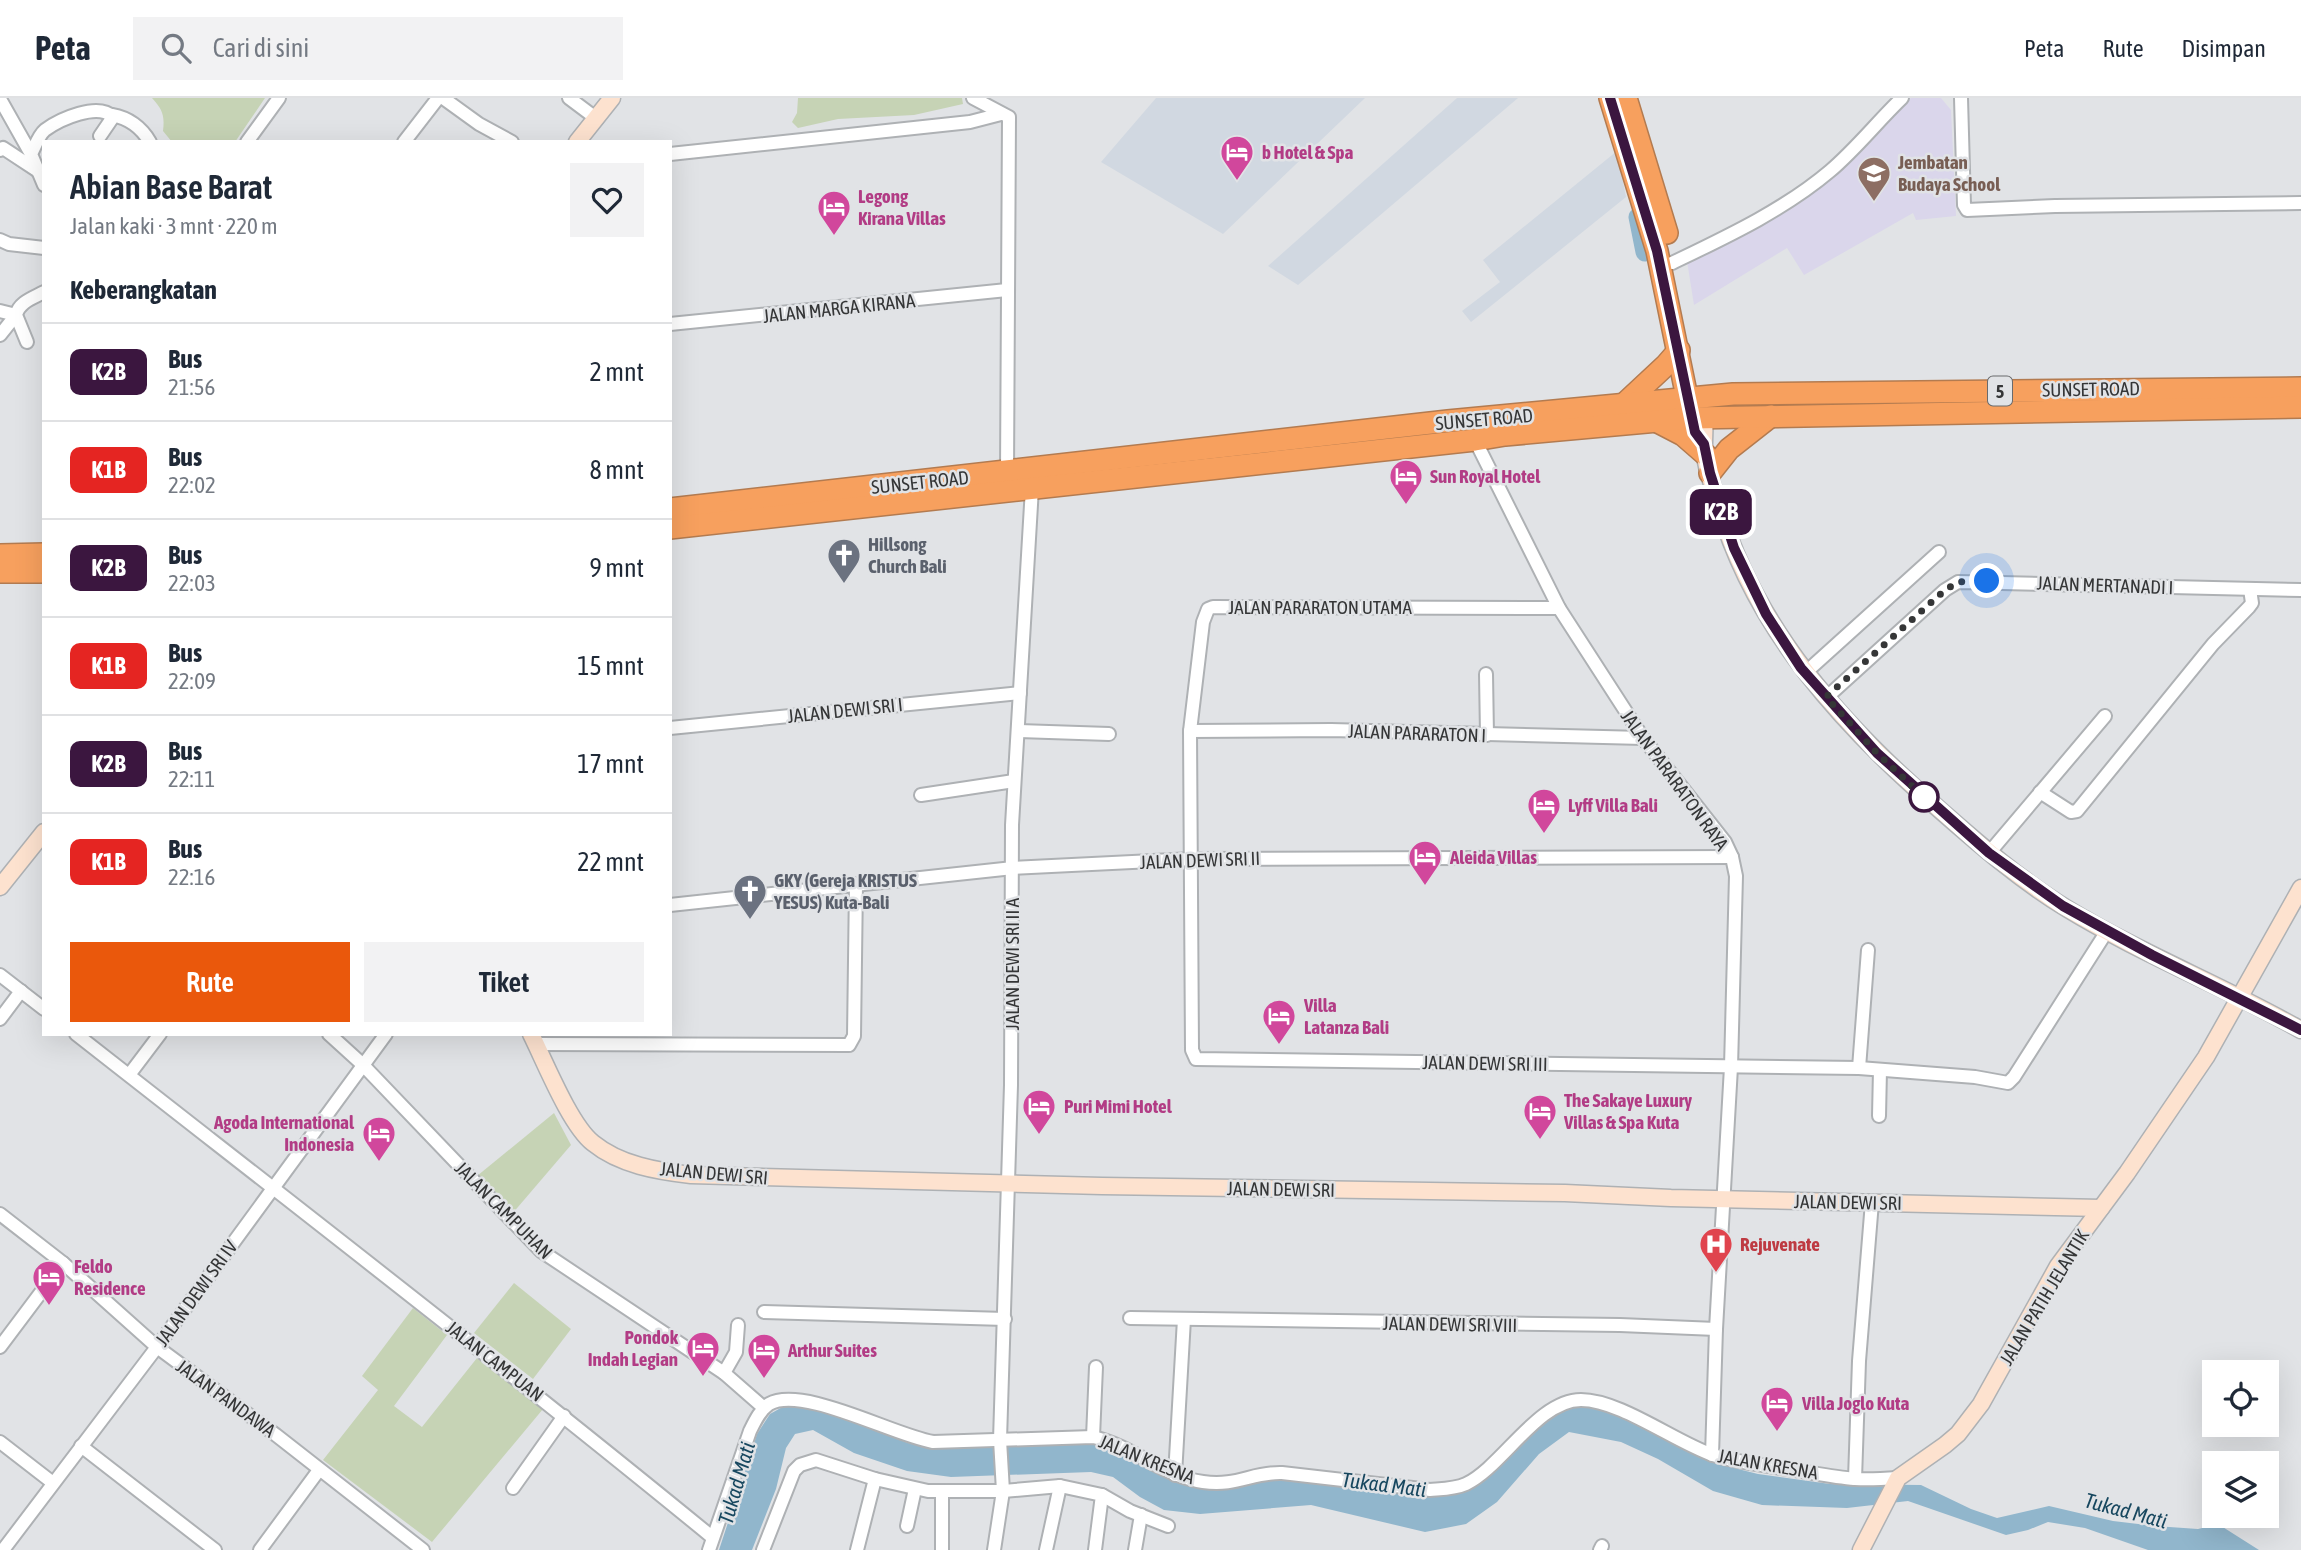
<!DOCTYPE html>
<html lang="id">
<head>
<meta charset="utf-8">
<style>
  body { margin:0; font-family:"Asap Condensed",sans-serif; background:#f2f2f3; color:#1f2937; height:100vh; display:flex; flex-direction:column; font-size:26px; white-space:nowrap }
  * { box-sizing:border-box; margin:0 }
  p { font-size:23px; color:#747a83 }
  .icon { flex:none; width:38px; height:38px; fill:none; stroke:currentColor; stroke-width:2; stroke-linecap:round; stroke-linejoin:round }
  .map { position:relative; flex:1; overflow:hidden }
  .drawer { position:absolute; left:42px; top:42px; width:630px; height:896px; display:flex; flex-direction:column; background:#fff; border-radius:0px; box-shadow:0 7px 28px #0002 }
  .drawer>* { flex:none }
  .badge { padding:0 14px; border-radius:10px; font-size:24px; line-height:46px }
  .fabs { position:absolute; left:2202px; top:1262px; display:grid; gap:14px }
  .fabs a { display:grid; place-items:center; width:77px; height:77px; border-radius:0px; background:#fff; box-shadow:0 7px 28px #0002; font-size:35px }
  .you { position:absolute; width:35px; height:35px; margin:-18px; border:5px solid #fff; border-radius:50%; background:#1a73e8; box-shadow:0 0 0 10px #1a73e833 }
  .map>.badge { position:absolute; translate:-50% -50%; box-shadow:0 0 0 4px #fff }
  h2 { padding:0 28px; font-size:26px; line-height:63px }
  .round { display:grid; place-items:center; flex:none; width:74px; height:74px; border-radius:0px; background:#f2f2f3 }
  .overview { display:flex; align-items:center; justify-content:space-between; height:119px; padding:0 28px }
  h1 { font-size:33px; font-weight:600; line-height:52px }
  .cta { display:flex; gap:14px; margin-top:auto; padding:14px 28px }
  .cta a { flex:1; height:80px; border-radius:0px; background:#ea580c; color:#fff; font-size:28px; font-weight:600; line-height:80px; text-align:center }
  .cta a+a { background:#f2f2f3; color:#1f2937 }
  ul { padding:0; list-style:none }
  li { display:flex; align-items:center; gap:21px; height:98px; padding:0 28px; border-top:2px solid #e0e1e3 }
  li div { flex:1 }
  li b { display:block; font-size:26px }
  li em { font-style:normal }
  li .badge { min-width:77px; font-weight:700; text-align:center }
  header { display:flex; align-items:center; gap:42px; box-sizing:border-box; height:98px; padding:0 35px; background:#fff; border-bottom:2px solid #e0e1e3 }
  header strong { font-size:33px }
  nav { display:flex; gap:38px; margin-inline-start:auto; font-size:24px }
  .search { width:490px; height:63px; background:#f2f2f3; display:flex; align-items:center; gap:18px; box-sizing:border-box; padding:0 24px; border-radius:0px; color:#747a83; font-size:26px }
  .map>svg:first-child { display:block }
</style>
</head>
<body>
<header>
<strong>Peta</strong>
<div class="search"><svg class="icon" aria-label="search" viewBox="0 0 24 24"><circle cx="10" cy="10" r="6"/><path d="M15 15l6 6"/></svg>Cari di sini</div>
<nav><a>Peta</a><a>Rute</a><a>Disimpan</a></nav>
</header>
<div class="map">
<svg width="2301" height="1452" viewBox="0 0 2301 1452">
  <rect width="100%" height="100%" fill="#e1e3e6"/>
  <!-- built -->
  <g fill="#d1d8e1">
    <path d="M1156,0h209l-142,136 -122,-72z"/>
    <path d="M1457,0h61l-220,187 -30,-19z"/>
    <path d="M1617,53l9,46 -155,125 -9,-11 38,-29 -17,-22z"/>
  </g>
  <!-- education -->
  <path fill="#dad6eb" d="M1911,0h30l10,12 5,106 -40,4 -3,-7 -109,62 -17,-27 -93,57 -7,-44 131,-74 43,-37z"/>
  <!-- green -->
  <g fill="#c6d3b5">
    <path d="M152,0h113l-30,44h-63l-9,-11c2,-16 -1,-22 -11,-33z"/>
    <path d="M798,0h164l1,6 -49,11 -76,4 -40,9 -6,-6 5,-9z"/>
    <path d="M554,1015l17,32 -59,69 -35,-38z"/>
    <path d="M514,1185l57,46 -38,50 -59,-46z"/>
    <path d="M413,1210l34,27 -53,71 28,21 55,-69 66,51 -111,133 -109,-82 55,-70 -16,-14z"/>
  </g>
  <!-- water -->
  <path fill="#91b6cc" d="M1574,1304l46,11 102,52 36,9 72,10 91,1 50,24 26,9 52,-12 64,15 42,5 43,3 20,-5 41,26h-111l-63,-22 -37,-6 -20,8 -22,5 -98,-34 -61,7 -85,-3 -49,-14 -55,-32 -37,-17 -52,-10 -30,22 -42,48 -31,22 -41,8 -114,-27 -111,9 -36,-4 -24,-13 -27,-20 -22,-5 -140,5 -44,-6 -53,-18 -41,-23 -18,4 -9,14 -10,41 -24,61h-33l38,-116 13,-20 16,-9 26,-2 96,40 52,5 129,-7 134,47 28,-4 31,-8 149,20 24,-2 19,-8 84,-76z"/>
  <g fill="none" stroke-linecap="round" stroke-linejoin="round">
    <!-- river -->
    <path stroke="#91b6cc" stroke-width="19" d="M1638,119l7,35"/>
    <defs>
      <g id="street">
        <path d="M443,0l36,26 33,18"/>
        <path d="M569,0l28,21"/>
        <path d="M973,0l36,19 -2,356"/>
        <path d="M1961,0l3,107 3,5 88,-4 246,-3"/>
        <path d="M0,1l31,55"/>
        <path d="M112,17c17,3 29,12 38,27"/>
        <path d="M247,44l32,-44"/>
        <path d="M404,44l34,-44"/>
        <path d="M0,52l3,-2 35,23"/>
        <path d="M670,56l300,-32 31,-8"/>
        <path d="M44,87l-13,-31c4,-7 7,-18 14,-24 15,-11 53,-28 68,-13l-13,19"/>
        <path d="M0,142l9,4 35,4"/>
        <path d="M1672,165c54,-26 112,-53 158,-92 26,-22 47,-49 72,-73"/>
        <path d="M0,213l16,4 -16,20"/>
        <path d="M670,226l337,-34"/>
        <path d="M27,244l-11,-27c3,-13 17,-17 28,-23"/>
        <path d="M1475,342l84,168 84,130 82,104 7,15 4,19 -5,191 -15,262 -4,126"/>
        <path d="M1559,510l-346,-1 -5,2 -5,13 -13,109 2,319 4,9 663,9 116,9 33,6 6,-6 93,-146"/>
        <path d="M1805,575l134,-121"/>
        <path d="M1486,576l1,61"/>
        <path d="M1827,599l118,-107 13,-8 343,8"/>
        <path d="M670,630l350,-35"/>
        <path d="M1019,633l90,3"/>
        <path d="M1190,633l141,-1 312,8"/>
        <path d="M2040,694l31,20 6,-1 136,-167 36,-37 3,-4 -2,-14"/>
        <path d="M921,697l93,-14"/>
        <path d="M1989,755l116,-137"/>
        <path d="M670,807l343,-37 180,-9 539,-2"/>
        <path d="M0,877l44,34"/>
        <path d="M0,921l21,-28"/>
        <path d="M76,936c213,167 427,332 636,503"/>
        <path d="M329,936l33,30 179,187 183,122 40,35"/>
        <path d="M536,946l313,1 5,-9 2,-152"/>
        <path d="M1859,970l9,-118"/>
        <path d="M129,977l31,-41"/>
        <path d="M1879,1018l1,-46"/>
        <path d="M0,1116l63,49 94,84 119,88 147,115"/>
        <path d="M764,1214l241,7"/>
        <path d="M1130,1220l490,7 96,4"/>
        <path d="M0,1249l63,-84"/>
        <path d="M724,1275l12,-21 2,-27"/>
        <path d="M1093,1339l3,-70"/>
        <path d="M0,1344l53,41"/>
        <path d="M81,1348l134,104"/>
        <path d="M1175,1377l9,-156"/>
        <path d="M1855,1381l4,-118 13,-159"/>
        <path d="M513,1390l51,-72"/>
        <path d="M1102,1397l28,16 38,15"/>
        <path d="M907,1428l8,-37"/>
        <path d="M3,1452l154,-203 229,-313"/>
        <path d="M260,1452l59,-80"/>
        <path d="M709,1452l41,-119c5,-10 10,-21 19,-27 33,-19 124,31 164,38l160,-5c40,9 69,39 110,45 34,5 49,-10 79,-9l148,17c12,-1 25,-1 36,-6 36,-17 72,-84 115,-84 39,0 94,42 132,55 22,7 45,9 68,13 24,3 49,9 74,11 14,1 29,0 43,-1"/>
        <path d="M763,1452l31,-79 6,-6 16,-5 59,19 53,12h75l57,-5 42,9 -7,55"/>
        <path d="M857,1452l18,-71"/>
        <path d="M942,1452v-58"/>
        <path d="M994,1452l9,-59 -3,-51 11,-355 1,-260 20,-337"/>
        <path d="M1046,1452l14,-64"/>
        <path d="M1135,1452l6,-35"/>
        <path d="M1600,1452l2,-4"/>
      </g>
      <g id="secondary">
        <path d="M577,44l35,-44"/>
        <path d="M1704,320c1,9 0,17 0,26 0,20 9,42 15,62 36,124 125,221 221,304 40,35 80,70 126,98 75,46 158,78 235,122"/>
        <path d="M0,789l44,-55"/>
        <path d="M531,936c14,28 39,91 62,109 27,22 64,28 98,32l411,11 463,7 106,5 430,10"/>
        <path d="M1861,1452l37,-72 47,-33 13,-11 23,-30 77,-138 69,-93 79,-116 95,-169"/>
      </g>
      <g id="highway">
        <path d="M1610,0l47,153 33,161"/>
        <path d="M1626,0l41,135"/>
        <path d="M1622,308l44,-41 13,-15"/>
        <path d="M1656,323l27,14 23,20"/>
        <path d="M1710,375l19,-24 42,-33"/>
        <path d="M670,411l778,-88 285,-27 568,-6"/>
        <path d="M670,430l805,-88 30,-5 186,-17 610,-11"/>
        <path d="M0,457l44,-1"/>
        <path d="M0,474h44"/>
      </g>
    </defs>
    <!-- street casing -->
    <use href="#street" stroke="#aeb1b4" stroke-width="16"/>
    <!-- secondary casing -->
    <use href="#secondary" stroke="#aeb1b4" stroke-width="19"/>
    <!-- highway casing -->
    <use href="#highway" stroke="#b37b50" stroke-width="24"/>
    <!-- street -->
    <use href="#street" stroke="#fff" stroke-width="12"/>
    <!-- secondary -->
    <use href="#secondary" stroke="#fde2cf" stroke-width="16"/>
    <!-- highway -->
    <use href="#highway" stroke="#f7a05e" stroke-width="21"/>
  </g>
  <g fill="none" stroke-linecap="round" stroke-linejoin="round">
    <defs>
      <path id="line" d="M1610,0l47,153 38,181 9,12 6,29 24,75 32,66 35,54 76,85 112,100 74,53 89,49 149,75"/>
    </defs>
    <!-- line casing -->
    <use href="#line" stroke="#fff" stroke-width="16"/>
    <!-- line -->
    <use href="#line" stroke="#3b163f" stroke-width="10"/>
    <!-- walk -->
    <path stroke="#353637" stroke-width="7" stroke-dasharray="0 12.6" d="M1924,699l3,3 -50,-47 -51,-56 119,-107 13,-8 29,-1"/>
  </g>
  <!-- icons -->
  <defs>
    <symbol id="hotel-pin" viewBox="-11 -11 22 30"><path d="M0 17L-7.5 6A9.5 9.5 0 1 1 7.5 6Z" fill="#d1479c" stroke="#e1e3e6"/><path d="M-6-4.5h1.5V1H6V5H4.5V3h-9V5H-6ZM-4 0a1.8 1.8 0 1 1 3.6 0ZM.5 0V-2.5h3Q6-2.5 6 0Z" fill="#fff"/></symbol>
    <symbol id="school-pin" viewBox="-11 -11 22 30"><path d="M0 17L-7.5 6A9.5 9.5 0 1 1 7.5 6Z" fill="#8d6e63" stroke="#e1e3e6"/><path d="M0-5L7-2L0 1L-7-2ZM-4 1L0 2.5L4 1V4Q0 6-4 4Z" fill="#fff"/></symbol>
    <symbol id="church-pin" viewBox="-11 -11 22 30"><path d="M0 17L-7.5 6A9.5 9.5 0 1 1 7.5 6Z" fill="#6b7280" stroke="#e1e3e6"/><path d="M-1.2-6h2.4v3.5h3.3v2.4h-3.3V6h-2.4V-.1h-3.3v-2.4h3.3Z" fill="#fff"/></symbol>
    <symbol id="hospital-pin" viewBox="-11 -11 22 30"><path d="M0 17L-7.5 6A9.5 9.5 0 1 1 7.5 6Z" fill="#e0444e" stroke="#e1e3e6"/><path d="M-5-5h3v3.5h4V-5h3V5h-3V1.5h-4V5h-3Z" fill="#fff"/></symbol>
  </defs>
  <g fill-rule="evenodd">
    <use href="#hotel-pin" x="1218" y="35" width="38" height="52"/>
    <use href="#school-pin" x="1855" y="56" width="38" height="52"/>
    <use href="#hotel-pin" x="815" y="90" width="38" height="52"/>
    <use href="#hotel-pin" x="1387" y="359" width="38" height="52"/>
    <use href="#church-pin" x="825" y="438" width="38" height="52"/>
    <use href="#hotel-pin" x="1525" y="688" width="38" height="52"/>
    <use href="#hotel-pin" x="1406" y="740" width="38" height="52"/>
    <use href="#church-pin" x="731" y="774" width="38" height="52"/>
    <use href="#hotel-pin" x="1260" y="899" width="38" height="52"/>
    <use href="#hotel-pin" x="1020" y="989" width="38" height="52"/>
    <use href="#hotel-pin" x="1521" y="994" width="38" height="52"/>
    <use href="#hotel-pin" x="360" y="1016" width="38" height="52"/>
    <use href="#hospital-pin" x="1697" y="1127" width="38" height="52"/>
    <use href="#hotel-pin" x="30" y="1160" width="38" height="52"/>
    <use href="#hotel-pin" x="684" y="1231" width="38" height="52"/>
    <use href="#hotel-pin" x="745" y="1233" width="38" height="52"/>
    <use href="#hotel-pin" x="1758" y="1286" width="38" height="52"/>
  </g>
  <!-- markers -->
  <circle fill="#fff" stroke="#3b163f" stroke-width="3.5" cx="1924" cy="699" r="14"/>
  <g text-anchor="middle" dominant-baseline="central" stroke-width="5" stroke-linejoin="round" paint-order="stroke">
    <!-- shield labels -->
    <rect fill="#e1e3e6" stroke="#696a6c" stroke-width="2" x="1988" y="278.5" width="24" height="29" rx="5"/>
    <g font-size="18" font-weight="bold" fill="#353637">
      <text x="2000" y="293">5</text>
    </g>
    <!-- hotel labels -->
    <g font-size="19" font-weight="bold" fill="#b23c85" stroke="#e1e3e6" text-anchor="start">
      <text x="1262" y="54">b Hotel &amp; Spa</text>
      <text x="858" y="98">Legong<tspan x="858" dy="22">Kirana Villas</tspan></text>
      <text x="1430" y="378">Sun Royal Hotel</text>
      <text x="1568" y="707">Lyff Villa Bali</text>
      <text x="1450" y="759">Aleida Villas</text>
      <text x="1304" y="907">Villa<tspan x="1304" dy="22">Latanza Bali</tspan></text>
      <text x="1564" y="1002">The Sakaye Luxury<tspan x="1564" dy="22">Villas &amp; Spa Kuta</tspan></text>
      <text x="1064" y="1008">Puri Mimi Hotel</text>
      <text x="354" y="1024" text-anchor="end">Agoda International<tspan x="354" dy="22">Indonesia</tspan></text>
      <text x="74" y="1168">Feldo<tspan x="74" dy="22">Residence</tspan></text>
      <text x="678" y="1239" text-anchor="end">Pondok<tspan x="678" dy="22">Indah Legian</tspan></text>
      <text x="788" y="1252">Arthur Suites</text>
      <text x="1802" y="1305">Villa Joglo Kuta</text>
    </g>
    <!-- education labels -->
    <g font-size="19" font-weight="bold" fill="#785e54" stroke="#e1e3e6" text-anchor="start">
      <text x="1898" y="64">Jembatan<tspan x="1898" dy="22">Budaya School</tspan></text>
    </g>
    <!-- street labels -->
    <g font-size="19" fill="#353637" stroke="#e1e3e6">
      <text transform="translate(839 210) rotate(-6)">JALAN MARGA KIRANA</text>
      <text transform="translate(2091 291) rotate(-1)">SUNSET ROAD</text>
      <text transform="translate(1484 321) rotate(-5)">SUNSET ROAD</text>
      <text transform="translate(920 384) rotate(-6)">SUNSET ROAD</text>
      <text transform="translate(2105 487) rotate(2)">JALAN MERTANADI I</text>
      <text x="1320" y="509">JALAN PARARATON UTAMA</text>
      <text transform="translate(845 612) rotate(-6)">JALAN DEWI SRI I</text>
      <text transform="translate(1417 635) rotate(2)">JALAN PARARATON I</text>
      <text transform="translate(1675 682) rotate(54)">JALAN PARARATON RAYA</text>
      <text transform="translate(1200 762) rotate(-2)">JALAN DEWI SRI II</text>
      <text transform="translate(1012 866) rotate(-90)">JALAN DEWI SRI II A</text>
      <text transform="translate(1485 965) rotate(1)">JALAN DEWI SRI III</text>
      <text transform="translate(714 1075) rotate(5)">JALAN DEWI SRI</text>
      <text transform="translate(1281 1091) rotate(1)">JALAN DEWI SRI</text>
      <text transform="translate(1848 1104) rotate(1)">JALAN DEWI SRI</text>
      <text transform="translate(504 1112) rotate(45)">JALAN CAMPUHAN</text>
      <text transform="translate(196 1195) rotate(-54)">JALAN DEWI SRI IV</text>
      <text transform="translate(2044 1199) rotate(-59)">JALAN PATIH JELANTIK</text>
      <text transform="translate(1450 1226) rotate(1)">JALAN DEWI SRI VIII</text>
      <text transform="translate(495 1263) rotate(38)">JALAN CAMPUAN</text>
      <text transform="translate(226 1300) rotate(36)">JALAN PANDAWA</text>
      <text transform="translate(1147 1361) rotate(22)">JALAN KRESNA</text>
      <text transform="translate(1768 1366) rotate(10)">JALAN KRESNA</text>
    </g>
    <!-- worship labels -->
    <g font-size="19" font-weight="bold" fill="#5b616d" stroke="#e1e3e6" text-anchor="start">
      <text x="868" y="446">Hillsong<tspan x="868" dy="22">Church Bali</tspan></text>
      <text x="774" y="782">GKY (Gereja KRISTUS<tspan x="774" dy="22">YESUS) Kuta-Bali</tspan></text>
    </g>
    <!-- health labels -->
    <g font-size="19" font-weight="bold" fill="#be3a42" stroke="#e1e3e6" text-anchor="start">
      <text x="1740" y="1146">Rejuvenate</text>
    </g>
    <!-- water labels -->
    <g font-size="21" font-style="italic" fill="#17475f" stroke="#e1e3e6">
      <text transform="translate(736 1385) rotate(-74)">Tukad Mati</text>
      <text transform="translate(1384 1386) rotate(7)">Tukad Mati</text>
      <text transform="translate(2126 1412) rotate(15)">Tukad Mati</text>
    </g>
  </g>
</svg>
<div class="fabs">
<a><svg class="icon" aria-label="locate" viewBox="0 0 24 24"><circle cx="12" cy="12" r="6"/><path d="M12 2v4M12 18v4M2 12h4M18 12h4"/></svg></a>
<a><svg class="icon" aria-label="layers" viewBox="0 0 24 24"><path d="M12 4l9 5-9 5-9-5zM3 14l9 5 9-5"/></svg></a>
</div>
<div class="you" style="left:1987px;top:483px"></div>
<b class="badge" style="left:1721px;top:414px;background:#3b163f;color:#fff">K2B</b>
<section class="drawer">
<div class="overview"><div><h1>Abian Base Barat</h1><p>Jalan kaki · 3 mnt · 220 m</p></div><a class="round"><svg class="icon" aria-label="heart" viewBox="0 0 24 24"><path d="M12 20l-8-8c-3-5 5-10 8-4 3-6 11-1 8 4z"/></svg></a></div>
<h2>Keberangkatan</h2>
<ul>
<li><span class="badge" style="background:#3b163f;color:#fff">K2B</span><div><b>Bus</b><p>21:56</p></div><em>2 mnt</em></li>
<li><span class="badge" style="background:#e52522;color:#fff">K1B</span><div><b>Bus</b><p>22:02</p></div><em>8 mnt</em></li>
<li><span class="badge" style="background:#3b163f;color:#fff">K2B</span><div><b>Bus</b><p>22:03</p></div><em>9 mnt</em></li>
<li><span class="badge" style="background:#e52522;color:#fff">K1B</span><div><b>Bus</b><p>22:09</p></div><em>15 mnt</em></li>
<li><span class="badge" style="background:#3b163f;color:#fff">K2B</span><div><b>Bus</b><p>22:11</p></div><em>17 mnt</em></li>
<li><span class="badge" style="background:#e52522;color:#fff">K1B</span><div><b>Bus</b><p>22:16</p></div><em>22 mnt</em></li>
</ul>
<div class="cta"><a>Rute</a><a>Tiket</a></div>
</section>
</div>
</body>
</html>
